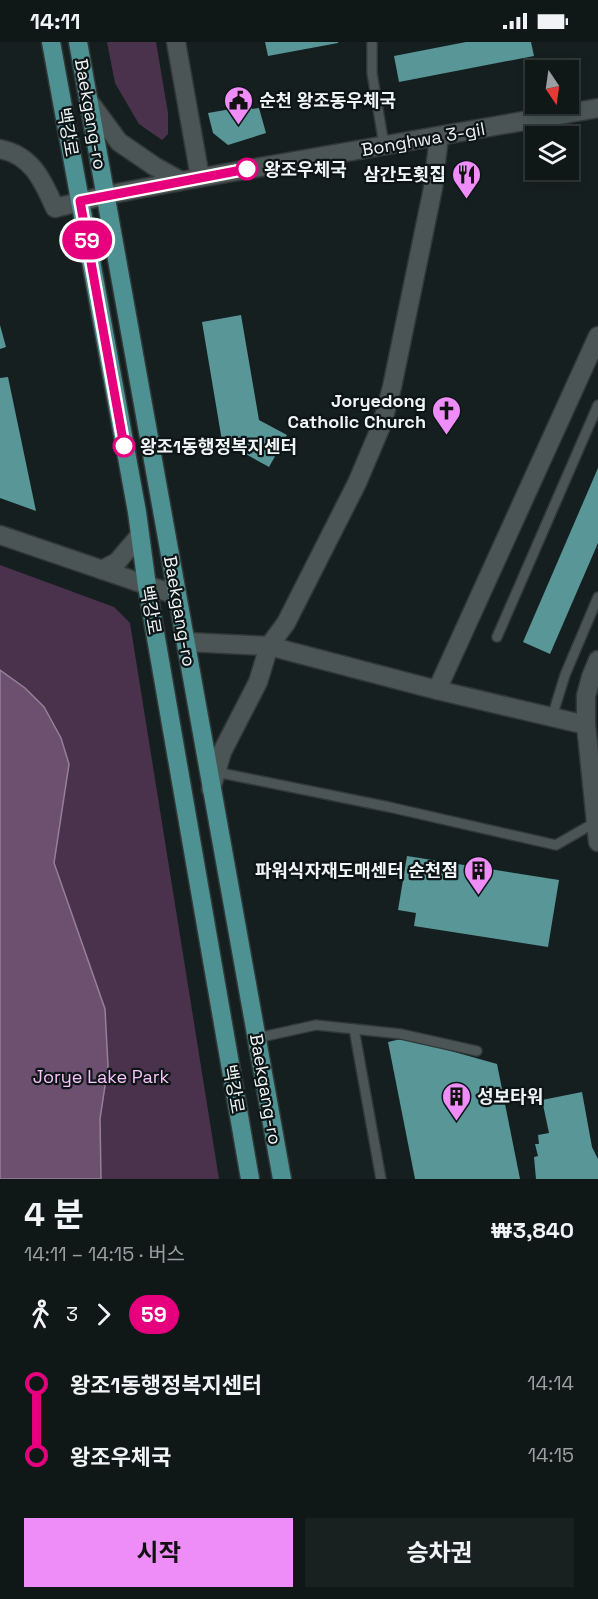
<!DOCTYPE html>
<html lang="ko">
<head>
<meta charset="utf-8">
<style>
  body { margin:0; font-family:"Space Grotesk","Noto Sans KR",sans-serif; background:#192020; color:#f1f3f6; height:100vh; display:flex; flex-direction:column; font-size:22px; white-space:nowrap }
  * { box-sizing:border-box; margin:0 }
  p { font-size:20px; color:#9c9fa1 }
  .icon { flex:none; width:33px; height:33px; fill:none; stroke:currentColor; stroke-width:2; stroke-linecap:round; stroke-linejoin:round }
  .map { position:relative; height:1137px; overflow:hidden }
  .sheet { display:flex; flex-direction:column; background:#101717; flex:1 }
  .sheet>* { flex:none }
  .badge { padding:0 12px; border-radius:20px; font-size:21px; line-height:39px }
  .needle { width:39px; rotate:167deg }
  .controls { position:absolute; left:525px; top:18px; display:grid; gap:12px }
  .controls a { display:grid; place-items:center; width:54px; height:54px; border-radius:0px; background:#101717; box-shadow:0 3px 9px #0003,0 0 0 2px #303636; font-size:30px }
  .map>.badge { position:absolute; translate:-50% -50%; box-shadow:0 0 0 3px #fff }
  .legs { display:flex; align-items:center; gap:9px; height:66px; padding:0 24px; font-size:20px }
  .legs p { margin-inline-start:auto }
  .head { display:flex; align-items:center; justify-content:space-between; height:102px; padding:0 24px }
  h1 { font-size:33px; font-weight:700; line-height:45px }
  .cta { display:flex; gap:12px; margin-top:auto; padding:12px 24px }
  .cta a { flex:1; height:69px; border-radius:0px; background:#ee8cf8; color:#111; font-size:24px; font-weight:700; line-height:69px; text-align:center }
  .cta a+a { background:#192020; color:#f1f3f6 }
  ul { padding:0 24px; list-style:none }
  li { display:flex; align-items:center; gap:21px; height:72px; font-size:22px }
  li i { display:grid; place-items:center; width:9px; height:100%; margin:0 8px; background:currentColor }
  li i::after { content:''; width:15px; height:15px; margin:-8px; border:4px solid; border-radius:50%; background:#101717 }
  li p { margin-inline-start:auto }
  li:first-child i { background:linear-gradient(#0000 50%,currentColor 0) }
  li:last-child i { background:linear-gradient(currentColor 50%,#0000 0) }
  .status { display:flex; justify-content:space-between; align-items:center; height:42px; padding:0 30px; background:#101717; direction:ltr }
  .status svg { height:16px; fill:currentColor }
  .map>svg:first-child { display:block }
</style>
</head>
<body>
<div class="status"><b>14:11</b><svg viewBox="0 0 49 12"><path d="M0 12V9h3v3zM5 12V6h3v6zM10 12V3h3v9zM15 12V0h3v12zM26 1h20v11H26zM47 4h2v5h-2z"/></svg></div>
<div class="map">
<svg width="598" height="1137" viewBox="0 0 598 1137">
  <rect width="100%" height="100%" fill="#161f1f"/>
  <!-- green -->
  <g fill="#4a324c">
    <path d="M107,0h49l12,71v21l-6,6 -23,-16 -24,-41z"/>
    <path d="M0,523l114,42 16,16 89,556h-219z"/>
  </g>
  <!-- water -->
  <path fill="#6d4f70" stroke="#948198" stroke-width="1.5" d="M0,628l25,18 19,19 17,31 8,26 -15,99 51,146 3,57 -8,53 1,60h-101z"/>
  <!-- building -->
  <g fill="#589697">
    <path d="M265,0h73v1l-70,13z"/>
    <path d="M466,0h65l3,14 -135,26 -5,-26z"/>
    <path d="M249,55l3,12 7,-1 7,25 -38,12 -15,-12 -5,-20 23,-4 -2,-7z"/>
    <path d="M241,273l18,105 28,15 -18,32 -47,-26 -20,-119z"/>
    <path d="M0,283l6,22 -6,2z"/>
    <path d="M8,335l28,134 -36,-13v-120z"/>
    <path d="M598,426v75l-48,111 -27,-12z"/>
    <path d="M407,814l152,24 -11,67 -134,-21 2,-13 -18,-3z"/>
    <path d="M405,996l92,26 23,115h-105l-27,-137z"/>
    <path d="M582,1050l10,55 6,12v20h-62l-2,-22 4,-1 -3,-12h4l-1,-9 11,-2 -7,-33z"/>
  </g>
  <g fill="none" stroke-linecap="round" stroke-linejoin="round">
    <defs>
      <g id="lane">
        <path d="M372,0v31l12,72"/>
        <path d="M497,595l101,-232"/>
        <path d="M552,675l13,-42 33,-78"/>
        <path d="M216,730l173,35 167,38 40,-23"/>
        <path d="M354,987l47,5 76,17"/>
        <path d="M257,996l59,-13 38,4 27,150"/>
      </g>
      <g id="street">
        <path d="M176,0l24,135"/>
        <path d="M0,107c32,6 43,32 55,59l52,-13"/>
        <path d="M186,600l83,4 168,44 149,35"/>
        <path d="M437,648l161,-354"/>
        <path d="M211,747l11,-37 36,-70 11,-36 17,-23 71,-140 25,-59 10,-37 41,-199 6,-52"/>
      </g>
      <g id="secondary">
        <path d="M88,58l31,42 35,24 27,15"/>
        <path d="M107,153l74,-14 417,-73"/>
        <path d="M0,493l176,60"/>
        <path d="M102,528l15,-8 23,-27"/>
        <path d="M598,618l-7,17 -5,19v29l12,117"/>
      </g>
      <g id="primary">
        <path d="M51,0l86,470 10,74 103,593"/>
        <path d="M78,0l204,1137"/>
      </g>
    </defs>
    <!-- lane casing -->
    <use href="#lane" stroke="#323838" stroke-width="12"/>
    <!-- street casing -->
    <use href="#street" stroke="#323838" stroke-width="21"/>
    <!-- secondary casing -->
    <use href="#secondary" stroke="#323838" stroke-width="21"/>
    <!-- primary casing -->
    <use href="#primary" stroke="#323838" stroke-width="21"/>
    <!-- lane -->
    <use href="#lane" stroke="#4b5555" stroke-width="9"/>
    <!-- street -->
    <use href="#street" stroke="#4b5555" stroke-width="18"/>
    <!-- secondary -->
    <use href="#secondary" stroke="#4b5555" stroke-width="18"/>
    <!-- primary -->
    <use href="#primary" stroke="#4d9193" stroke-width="18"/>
  </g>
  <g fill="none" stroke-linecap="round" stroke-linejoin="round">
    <defs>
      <path id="line-1" d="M124,404l-44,-245 167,-32"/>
    </defs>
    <!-- line-1 casing -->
    <use href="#line-1" stroke="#fff" stroke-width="14"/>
    <!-- line-1 -->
    <use href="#line-1" stroke="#e6007e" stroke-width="9"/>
  </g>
  <!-- icons -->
  <defs>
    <symbol id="civic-pin" viewBox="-11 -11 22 30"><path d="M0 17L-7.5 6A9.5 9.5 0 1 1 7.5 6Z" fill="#ee8cf8" stroke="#0d1516"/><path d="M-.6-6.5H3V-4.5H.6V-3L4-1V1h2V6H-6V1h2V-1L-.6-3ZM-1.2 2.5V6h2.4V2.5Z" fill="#111"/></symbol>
    <symbol id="restaurant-pin" viewBox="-11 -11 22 30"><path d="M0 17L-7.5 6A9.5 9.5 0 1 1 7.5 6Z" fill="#ee8cf8" stroke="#0d1516"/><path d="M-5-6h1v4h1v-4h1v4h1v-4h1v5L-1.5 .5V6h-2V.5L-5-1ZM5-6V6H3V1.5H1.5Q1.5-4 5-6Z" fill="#111"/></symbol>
    <symbol id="church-pin" viewBox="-11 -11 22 30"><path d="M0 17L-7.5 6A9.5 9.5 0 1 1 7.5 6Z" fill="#ee8cf8" stroke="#0d1516"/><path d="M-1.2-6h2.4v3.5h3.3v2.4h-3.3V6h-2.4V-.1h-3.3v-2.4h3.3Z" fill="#111"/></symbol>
    <symbol id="building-pin" viewBox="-11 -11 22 30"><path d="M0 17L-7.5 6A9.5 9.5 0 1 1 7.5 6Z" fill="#ee8cf8" stroke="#0d1516"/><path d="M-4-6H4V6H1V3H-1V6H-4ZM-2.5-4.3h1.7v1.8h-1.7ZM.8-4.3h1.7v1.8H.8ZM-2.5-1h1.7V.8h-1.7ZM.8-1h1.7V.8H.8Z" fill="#111"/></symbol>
  </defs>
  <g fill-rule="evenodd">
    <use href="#civic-pin" x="222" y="42" width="33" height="45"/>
    <use href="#restaurant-pin" x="450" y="116" width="33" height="45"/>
    <use href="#church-pin" x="430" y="352" width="33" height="45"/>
    <use href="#building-pin" x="462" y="812" width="33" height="45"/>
    <use href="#building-pin" x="440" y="1038" width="33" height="45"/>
  </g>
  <!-- markers -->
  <g fill="#fff" stroke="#e6007e" stroke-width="3">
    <circle cx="247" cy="127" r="10"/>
    <circle cx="124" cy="404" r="10"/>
  </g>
  <g text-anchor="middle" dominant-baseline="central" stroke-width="4.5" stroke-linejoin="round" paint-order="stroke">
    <!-- poi labels -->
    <g font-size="18" font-weight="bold" fill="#eff5f5" stroke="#0d1516" text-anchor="end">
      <text x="259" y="58" text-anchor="start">순천 왕조동우체국</text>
      <text x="446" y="132">삼간도횟집</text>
      <text x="426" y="358">Joryedong<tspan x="426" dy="21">Catholic Church</tspan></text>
      <text x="458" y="828">파워식자재도매센터 순천점</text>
      <text x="477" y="1054" text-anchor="start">성보타워</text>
    </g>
    <!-- street labels -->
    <g font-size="18" fill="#eff5f5" stroke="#0d1516">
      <text transform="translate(91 72) rotate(80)">Baekgang-ro</text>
      <text transform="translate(68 90) rotate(80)">백강로</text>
      <text transform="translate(423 97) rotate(-10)">Bonghwa 3-gil</text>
      <text transform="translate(151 568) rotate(80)">백강로</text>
      <text transform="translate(180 569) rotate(80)">Baekgang-ro</text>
      <text transform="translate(234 1047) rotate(80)">백강로</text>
      <text transform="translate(266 1047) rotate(80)">Baekgang-ro</text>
    </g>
    <!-- stop labels -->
    <g font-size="18" font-weight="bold" fill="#eff5f5" stroke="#0d1516" text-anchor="start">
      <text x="264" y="127">왕조우체국</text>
      <text x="140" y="404">왕조1동행정복지센터</text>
    </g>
    <!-- park labels -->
    <g font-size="18" fill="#f7c3fb" stroke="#0d1516">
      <text x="101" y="1034">Jorye Lake Park</text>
    </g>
  </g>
</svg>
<div class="controls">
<a><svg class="needle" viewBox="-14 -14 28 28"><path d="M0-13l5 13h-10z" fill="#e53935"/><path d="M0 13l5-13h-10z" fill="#9c9fa1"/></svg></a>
<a><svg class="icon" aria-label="layers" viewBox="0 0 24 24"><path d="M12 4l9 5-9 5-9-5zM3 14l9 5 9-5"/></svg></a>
</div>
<b class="badge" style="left:87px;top:198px;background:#e6007e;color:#fff">59</b>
</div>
<section class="sheet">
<div class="head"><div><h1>4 분</h1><p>14:11 – 14:15 · 버스</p></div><b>₩3,840</b></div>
<div class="legs"><svg class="icon" aria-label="walk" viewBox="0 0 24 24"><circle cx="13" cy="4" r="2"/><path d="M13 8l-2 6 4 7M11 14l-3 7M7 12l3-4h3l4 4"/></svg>3<svg class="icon" aria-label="forward" viewBox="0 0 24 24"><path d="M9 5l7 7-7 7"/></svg><b class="badge" style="background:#e6007e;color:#fff">59</b></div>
<ul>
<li><i style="color:#e6007e"></i><b>왕조1동행정복지센터</b><p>14:14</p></li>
<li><i style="color:#e6007e"></i><b>왕조우체국</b><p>14:15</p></li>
</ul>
<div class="cta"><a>시작</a><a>승차권</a></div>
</section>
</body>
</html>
